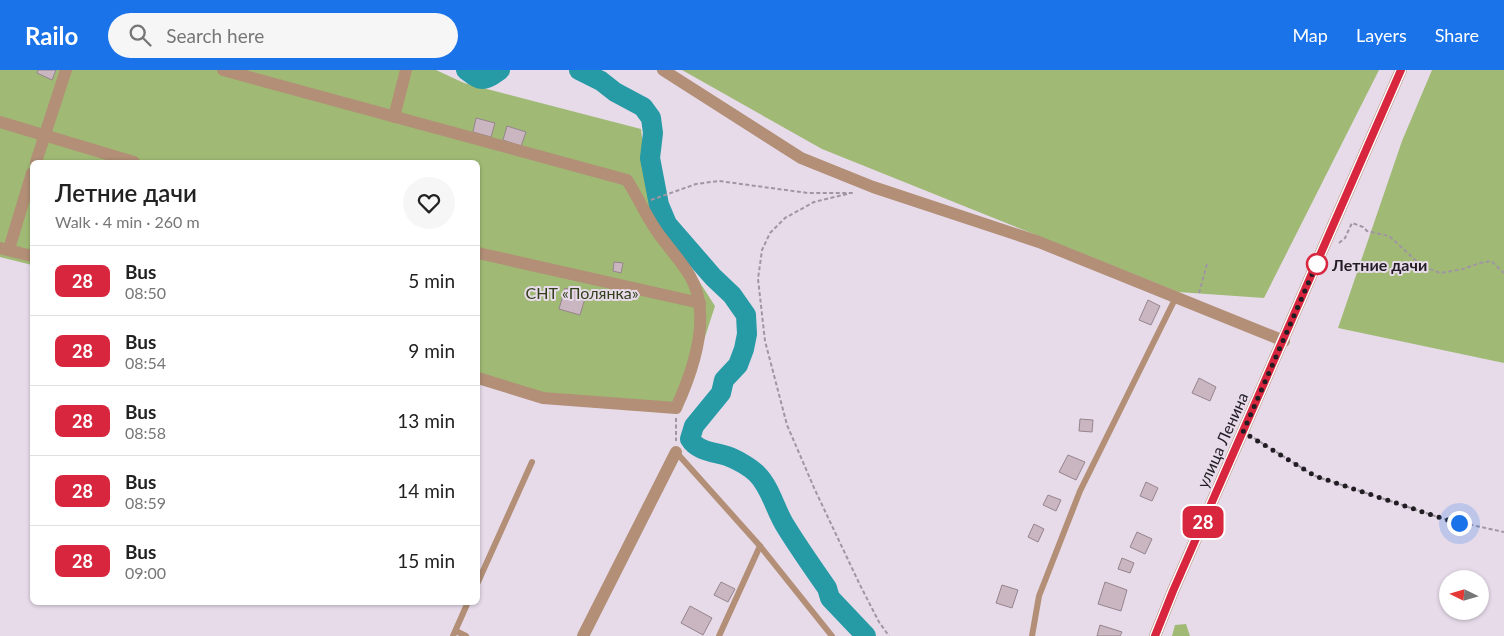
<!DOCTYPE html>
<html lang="en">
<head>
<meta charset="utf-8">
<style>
  body { margin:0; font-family:Lato,sans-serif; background:#f6f6f6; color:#222; height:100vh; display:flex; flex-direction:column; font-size:19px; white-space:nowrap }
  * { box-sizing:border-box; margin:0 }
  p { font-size:16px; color:#767676 }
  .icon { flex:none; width:28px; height:28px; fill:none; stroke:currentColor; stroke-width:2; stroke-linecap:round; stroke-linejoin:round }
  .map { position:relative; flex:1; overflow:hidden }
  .sheet { position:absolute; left:30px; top:90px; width:450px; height:445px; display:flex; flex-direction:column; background:#fff; border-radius:8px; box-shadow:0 1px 4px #0004 }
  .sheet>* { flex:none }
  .badge { padding:0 10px; border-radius:8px; font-size:18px; line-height:32px }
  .needle { width:32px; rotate:275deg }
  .fabs { position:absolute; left:1439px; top:500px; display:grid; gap:10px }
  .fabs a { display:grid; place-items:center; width:50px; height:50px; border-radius:50%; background:#fff; box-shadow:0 1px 4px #0004; font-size:25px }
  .you { position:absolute; width:25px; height:25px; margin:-12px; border:4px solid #fff; border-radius:50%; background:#1a73e8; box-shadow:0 0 0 8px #1a73e833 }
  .map>.badge { position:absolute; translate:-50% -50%; box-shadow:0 0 0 2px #fff }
  .round { display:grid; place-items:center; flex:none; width:52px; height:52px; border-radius:26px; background:#f6f6f6 }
  .headline { display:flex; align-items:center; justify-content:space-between; height:85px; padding:0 25px }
  h1 { font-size:24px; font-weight:600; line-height:38px }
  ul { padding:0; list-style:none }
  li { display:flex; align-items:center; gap:15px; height:70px; padding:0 25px; border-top:1px solid #e0e0e0 }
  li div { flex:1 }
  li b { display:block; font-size:19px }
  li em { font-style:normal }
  li .badge { min-width:55px; font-weight:700; text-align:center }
  header { display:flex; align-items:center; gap:30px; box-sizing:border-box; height:70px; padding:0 25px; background:#1a73e8; color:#fff }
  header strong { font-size:24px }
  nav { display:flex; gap:28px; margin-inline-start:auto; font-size:18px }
  .search { width:350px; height:45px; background:#f6f6f6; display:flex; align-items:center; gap:12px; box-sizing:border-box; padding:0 18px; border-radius:28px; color:#767676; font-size:19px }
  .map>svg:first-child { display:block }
</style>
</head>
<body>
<header>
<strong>Railo</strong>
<div class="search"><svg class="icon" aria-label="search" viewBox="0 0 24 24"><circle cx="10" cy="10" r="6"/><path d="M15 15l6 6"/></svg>Search here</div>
<nav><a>Map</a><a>Layers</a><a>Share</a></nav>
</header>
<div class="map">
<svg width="1504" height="566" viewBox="0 0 1504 566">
  <rect width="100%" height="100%" fill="#e7dbea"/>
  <!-- green -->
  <g fill="#a0ba75">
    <path d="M0,0h436l28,13 177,46 9,76 65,101 -34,105 -132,-16 -71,-14v-219h-446v103l-32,-8z"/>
    <path d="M682,0h697l-115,228 -86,-6 -356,-143z"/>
    <path d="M1432,0h72v293l-166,-35 64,-187z"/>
    <path d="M1186,554l4,12h-18l3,-11z"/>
  </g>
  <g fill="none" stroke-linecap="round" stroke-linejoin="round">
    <!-- river -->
    <g stroke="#269aa5" stroke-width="20">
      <path d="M466,0c16,12 17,12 34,0"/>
      <path d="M579,0l22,11 14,11 28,15 8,11 2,15 -3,25 9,47 8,19 46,53 19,18 14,20 1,19 -3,15 -6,16 -14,15 -3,13 -27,33 -4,13c7,12 24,13 37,17 9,3 23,11 30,18 14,14 18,36 29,53 13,21 27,41 41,61l3,10 36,38"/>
    </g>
  </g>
  <!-- building -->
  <g fill="#c9b6c0" stroke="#96848d">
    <path d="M38,0h18l-4,10 -15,-7z"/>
    <path d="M476,48l19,5 -4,14 -18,-5z"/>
    <path d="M507,56l19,6 -5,14 -18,-6z"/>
    <path d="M614,192l9,1 -2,10 -8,-2z"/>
    <path d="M565,218l21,7 -6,20 -21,-6z"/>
    <path d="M1148,230l12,6 -9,19 -12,-5z"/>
    <path d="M1199,308l17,9 -6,14 -18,-8z"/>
    <path d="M1080,349l13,1 -1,12 -13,-1z"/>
    <path d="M1068,385l17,7 -9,18 -17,-8z"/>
    <path d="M1146,412l12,6 -6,13 -12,-5z"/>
    <path d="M1048,425l13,5 -5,11 -13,-6z"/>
    <path d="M1034,454l10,5 -6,13 -10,-5z"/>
    <path d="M1137,462l15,7 -7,15 -15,-7z"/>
    <path d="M1122,488l12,5 -4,10 -12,-4z"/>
    <path d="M721,512l14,7 -7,13 -14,-7z"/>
    <path d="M1105,512l22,8 -6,21 -23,-7z"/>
    <path d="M1002,515l16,5 -6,18 -16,-5z"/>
    <path d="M690,536l22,12 -9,17 -22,-12z"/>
    <path d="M1100,555l22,7 -2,4h-23z"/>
  </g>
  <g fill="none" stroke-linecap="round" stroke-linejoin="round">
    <!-- path -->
    <g stroke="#a096a2" stroke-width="2" stroke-dasharray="4 2.5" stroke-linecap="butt">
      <path d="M847,124l-33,8 -29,16 -15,15 -8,17 -4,29 7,62 22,84 28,65 45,95 19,37 10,14"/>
      <path d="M651,130l45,-16 23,-3 89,12h46"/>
      <path d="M1339,173l6,-5 7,-15 11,4 4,4 22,5 33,30 18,7 23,-4 17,-6 11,-2 13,12"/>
      <path d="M1199,223l8,-29"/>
      <path d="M676,348v23"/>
      <path d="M1254,368l61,38 129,43 60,13"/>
    </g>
    <!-- service -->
    <g stroke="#b28f76" stroke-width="6">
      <path d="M676,382l84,94 72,90"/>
      <path d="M478,512l54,-120"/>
      <path d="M456,561l10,5"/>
      <path d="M453,566l15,-34"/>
      <path d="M719,566l41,-90"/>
      <path d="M1032,566l7,-40 41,-105 96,-194"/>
    </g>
    <!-- minor -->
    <g stroke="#b28f76" stroke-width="12">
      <path d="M223,0l404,110c11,17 19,36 31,53 10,14 23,28 32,43 23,39 3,95 -14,132l-133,-10 -65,-20"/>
      <path d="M663,0l138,88 72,29 166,55 245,99"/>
      <path d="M394,47l12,-47"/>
      <path d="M0,52l134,40"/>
      <path d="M36,92l30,-92"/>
      <path d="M0,178l32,8"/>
      <path d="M9,179l23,-76"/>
      <path d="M478,183l222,50"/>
      <path d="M583,566l93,-184"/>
    </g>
    <!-- tertiary -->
    <path stroke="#b28f76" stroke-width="12" d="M1155,566l18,-45 228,-521"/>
  </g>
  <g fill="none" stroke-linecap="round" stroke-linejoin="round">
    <defs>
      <path id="line" d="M1155,566l18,-45 228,-521"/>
    </defs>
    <!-- line casing -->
    <use href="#line" stroke="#fff" stroke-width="11"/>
    <!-- line -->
    <use href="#line" stroke="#d7263d" stroke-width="8"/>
    <!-- walk -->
    <path stroke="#211d23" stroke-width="5" stroke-dasharray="0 9" d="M1317,194l1,-3 -75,171 72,44 129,43 15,4"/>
  </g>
  <!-- markers -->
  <circle fill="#fff" stroke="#d7263d" stroke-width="2.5" cx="1317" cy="194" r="10"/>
  <g text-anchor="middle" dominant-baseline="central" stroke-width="4" stroke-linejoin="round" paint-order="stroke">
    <!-- stop labels -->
    <g font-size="16" font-weight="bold" fill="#211d23" stroke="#e7dbea" text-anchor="start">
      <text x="1332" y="194">Летние дачи</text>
    </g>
    <!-- park labels -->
    <g font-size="16" fill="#323f1a" stroke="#e7dbea">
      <text x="582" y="222">СНТ «Полянка»</text>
    </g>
    <!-- street labels -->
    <g font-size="16" fill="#211d23" stroke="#e7dbea">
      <text transform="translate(1222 370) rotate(-66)">улица Ленина</text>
    </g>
  </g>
</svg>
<div class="fabs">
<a><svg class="needle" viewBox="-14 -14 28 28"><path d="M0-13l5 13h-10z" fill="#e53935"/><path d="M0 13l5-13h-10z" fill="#767676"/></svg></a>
</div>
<div class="you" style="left:1459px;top:453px"></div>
<b class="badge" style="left:1203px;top:452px;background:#d7263d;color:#fff">28</b>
<section class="sheet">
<div class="headline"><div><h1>Летние дачи</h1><p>Walk · 4 min · 260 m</p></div><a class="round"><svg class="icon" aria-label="heart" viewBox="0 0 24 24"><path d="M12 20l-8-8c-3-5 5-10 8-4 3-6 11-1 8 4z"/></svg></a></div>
<ul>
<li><span class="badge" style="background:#d7263d;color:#fff">28</span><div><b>Bus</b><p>08:50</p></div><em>5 min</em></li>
<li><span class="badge" style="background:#d7263d;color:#fff">28</span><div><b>Bus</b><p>08:54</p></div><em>9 min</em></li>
<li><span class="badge" style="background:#d7263d;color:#fff">28</span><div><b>Bus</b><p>08:58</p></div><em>13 min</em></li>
<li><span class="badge" style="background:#d7263d;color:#fff">28</span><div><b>Bus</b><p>08:59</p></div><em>14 min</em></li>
<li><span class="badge" style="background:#d7263d;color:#fff">28</span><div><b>Bus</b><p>09:00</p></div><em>15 min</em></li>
</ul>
</section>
</div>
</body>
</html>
